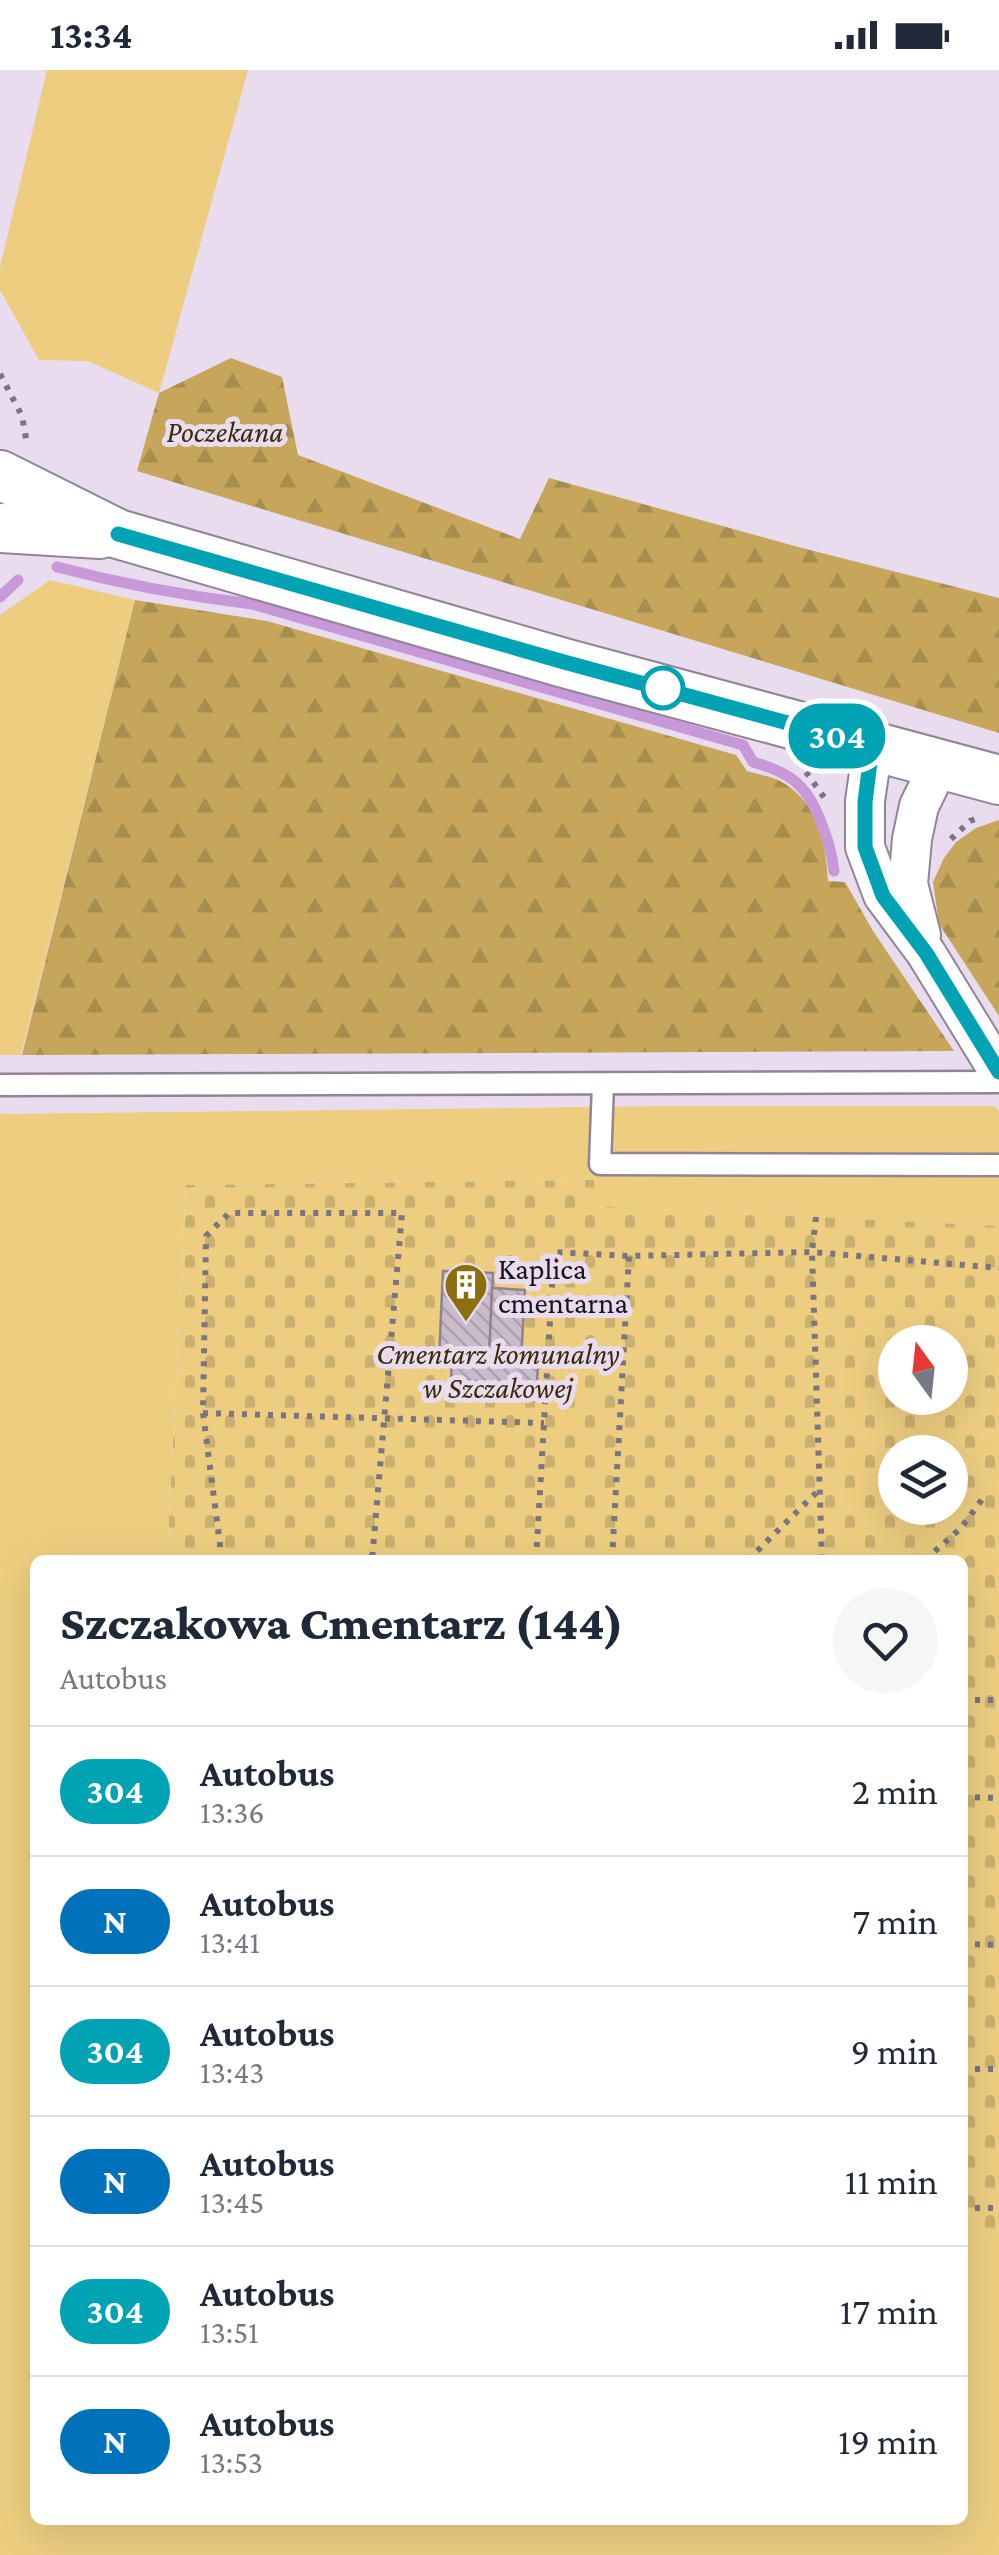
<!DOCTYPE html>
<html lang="pl">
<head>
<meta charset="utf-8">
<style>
  body { margin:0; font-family:"Crimson Pro",serif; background:#f6f6f7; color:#1f2937; height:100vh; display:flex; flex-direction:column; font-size:38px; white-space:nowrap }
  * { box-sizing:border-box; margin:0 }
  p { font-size:32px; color:#747a83 }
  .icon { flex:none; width:55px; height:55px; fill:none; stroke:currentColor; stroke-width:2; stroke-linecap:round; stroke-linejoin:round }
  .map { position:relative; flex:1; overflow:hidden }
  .drawer { position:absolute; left:30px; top:1485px; width:938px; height:970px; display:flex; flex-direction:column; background:#fff; border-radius:15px; box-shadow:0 10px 40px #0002 }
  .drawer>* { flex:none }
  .badge { padding:0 20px; border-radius:32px; font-size:35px; line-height:65px }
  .needle { width:65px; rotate:345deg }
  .buttons { position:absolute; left:878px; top:1255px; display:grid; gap:20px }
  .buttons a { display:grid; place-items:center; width:90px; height:90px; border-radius:50%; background:#fff; box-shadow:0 10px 40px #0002; font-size:50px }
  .map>.badge { position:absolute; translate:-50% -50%; box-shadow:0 0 0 5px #fff }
  .round { display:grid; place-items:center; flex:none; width:105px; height:105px; border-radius:52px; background:#f6f6f7 }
  .overview { display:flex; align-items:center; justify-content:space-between; height:170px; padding:0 30px }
  h1 { font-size:48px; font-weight:800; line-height:75px }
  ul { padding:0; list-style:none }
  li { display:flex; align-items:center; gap:30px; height:130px; padding:0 30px; border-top:2px solid #e0e1e3 }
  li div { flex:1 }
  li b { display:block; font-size:38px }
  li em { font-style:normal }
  li .badge { min-width:110px; font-weight:700; text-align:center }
  .status { display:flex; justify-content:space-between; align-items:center; height:70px; padding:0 50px; background:#fff; direction:ltr }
  .status svg { height:28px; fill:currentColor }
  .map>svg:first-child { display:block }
</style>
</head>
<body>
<div class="status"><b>13:34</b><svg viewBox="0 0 49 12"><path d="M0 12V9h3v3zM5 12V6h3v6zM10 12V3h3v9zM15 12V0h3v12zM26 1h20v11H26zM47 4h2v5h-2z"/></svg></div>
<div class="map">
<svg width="999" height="2485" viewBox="0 0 999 2485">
  <defs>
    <pattern id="forest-firs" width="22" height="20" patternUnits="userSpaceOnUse" patternTransform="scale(2.5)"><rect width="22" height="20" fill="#c5a65a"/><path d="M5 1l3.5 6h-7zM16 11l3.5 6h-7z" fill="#a88e4e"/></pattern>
    <pattern id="cemetery-stones" width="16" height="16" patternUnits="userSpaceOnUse" patternTransform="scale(2.5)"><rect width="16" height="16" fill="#edce81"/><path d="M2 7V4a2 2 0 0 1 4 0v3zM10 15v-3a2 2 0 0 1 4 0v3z" fill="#cab06f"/></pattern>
    <pattern id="building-back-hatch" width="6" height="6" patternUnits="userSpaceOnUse" patternTransform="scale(2.5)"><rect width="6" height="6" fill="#c8bbcc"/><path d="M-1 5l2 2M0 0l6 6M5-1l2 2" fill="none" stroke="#aba0af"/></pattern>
  </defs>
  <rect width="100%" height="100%" fill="#e9dcee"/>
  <!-- green -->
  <g fill="#edce81">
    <path d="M47,0h201l-89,323 -71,-32 -49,-1 -39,-70v-23z"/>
    <path d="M50,510l85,20 -114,455h-21v-440z"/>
    <path d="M672,1036h323l4,6v114l-405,-20v-26l-408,5 -19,375h-132v960h927l1,-287 36,1v321h-999v-1441z"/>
  </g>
  <!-- forest -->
  <g fill="url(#forest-firs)">
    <path d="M231,288l51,19 16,78 222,84 29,-61 253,70 197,50v135l-862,-262 22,-78z"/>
    <path d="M135,530l132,21 469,134 11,16c10,3 22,5 31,9 39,19 48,62 50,101l17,1 28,49 81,120 -932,4z"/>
    <path d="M999,750v196l-60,-92 -6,-42 11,-24 12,-16 20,-14z"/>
  </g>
  <!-- cemetery -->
  <path fill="url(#cemetery-stones)" fill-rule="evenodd" d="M594,1110l1,26 404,20v1008l-36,-1 -1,-673h-795l19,-375zM895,1272h55v56h-55zM895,1382h55v56h-55z"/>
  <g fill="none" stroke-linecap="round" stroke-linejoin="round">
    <!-- stream -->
    <g stroke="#c799d8" stroke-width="11">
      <path d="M57,497c65,17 129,29 195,37l491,141 10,17c35,10 52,21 66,55 7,18 13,34 15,54"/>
      <path d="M0,527l18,-17"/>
    </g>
  </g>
  <!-- building -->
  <g fill="url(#building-back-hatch)" stroke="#8f8393" stroke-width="2.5">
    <path d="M443,1201l50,2 -4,88 -50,-2z"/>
    <path d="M492,1218l33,2 -4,70 17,1 -1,23 -86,-4 1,-21 37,2z"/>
  </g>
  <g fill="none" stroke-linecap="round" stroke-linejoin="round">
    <defs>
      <g id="service">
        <path d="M603,1014l-3,80 399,1"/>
        <path d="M0,1015l999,-3"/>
      </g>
      <g id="minor">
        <path d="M873,676l-8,55v46l18,48 43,58 73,119"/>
        <path d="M921,865l-13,-51 4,-45 7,-33 20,-41"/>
      </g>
      <g id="tertiary">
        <path d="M0,405l118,59 446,129 435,117"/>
        <path d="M0,458l100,6"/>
      </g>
    </defs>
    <!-- service casing -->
    <use href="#service" stroke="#918595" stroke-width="25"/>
    <!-- minor casing -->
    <use href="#minor" stroke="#918595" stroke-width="42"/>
    <!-- tertiary casing -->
    <use href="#tertiary" stroke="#918595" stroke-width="52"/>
    <!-- path -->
    <g stroke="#7c7480" stroke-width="6" stroke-dasharray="5 8" stroke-linecap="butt">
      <path d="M0,304l22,42 5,28"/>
      <path d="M806,702l22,31"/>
      <path d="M951,769l19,-18 10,-4"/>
      <path d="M816,1147l-4,35 10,308"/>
      <path d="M203,1343l341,10"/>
      <path d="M222,1490l-19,-147 3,-177 23,-23h173l-30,347"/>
      <path d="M536,1490l18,-308 75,4 183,-4 187,16"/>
      <path d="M612,1490l17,-304"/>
      <path d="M748,1490l70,-69"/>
      <path d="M925,1490l36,-32 25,-34"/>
      <path d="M962,1630h37"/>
      <path d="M962,1727l37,1"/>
      <path d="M962,1874l37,1"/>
      <path d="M962,1999h37"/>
      <path d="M962,2138h37"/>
    </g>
    <!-- service -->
    <use href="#service" stroke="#fff" stroke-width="20"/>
    <!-- minor -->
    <use href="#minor" stroke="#fff" stroke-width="38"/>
    <!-- tertiary -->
    <use href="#tertiary" stroke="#fff" stroke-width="48"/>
  </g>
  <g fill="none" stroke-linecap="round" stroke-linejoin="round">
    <defs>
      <path id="line" d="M118,464l446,128 308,84 -7,56v45l18,49 43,57 73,119"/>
    </defs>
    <!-- line casing -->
    <use href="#line" stroke="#fff" stroke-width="22"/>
    <!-- line -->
    <use href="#line" stroke="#00a3b4" stroke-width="15"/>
  </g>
  <!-- icons -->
  <defs>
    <symbol id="building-pin" viewBox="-11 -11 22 30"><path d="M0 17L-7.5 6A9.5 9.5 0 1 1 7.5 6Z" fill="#8c6d0f" stroke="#e9dcee"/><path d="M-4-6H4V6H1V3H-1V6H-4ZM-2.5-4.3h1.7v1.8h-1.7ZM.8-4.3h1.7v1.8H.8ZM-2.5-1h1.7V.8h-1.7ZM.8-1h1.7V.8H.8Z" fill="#fff"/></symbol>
  </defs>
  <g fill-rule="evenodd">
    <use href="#building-pin" x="441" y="1190" width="50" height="68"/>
  </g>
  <!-- markers -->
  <circle fill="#fff" stroke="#00a3b4" stroke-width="5" cx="663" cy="618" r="20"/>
  <g text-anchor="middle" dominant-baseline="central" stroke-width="10" stroke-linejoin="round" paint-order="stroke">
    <!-- park labels -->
    <g font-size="30" font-style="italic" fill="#382b08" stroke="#e9dcee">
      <text x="225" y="361">Poczekana</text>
      <text x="498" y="1283">Cmentarz komunalny<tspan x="498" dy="34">w Szczakowej</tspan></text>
    </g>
    <!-- poi labels -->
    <g font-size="30" fill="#18141a" stroke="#e9dcee" text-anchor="start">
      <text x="498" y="1198">Kaplica<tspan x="498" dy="34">cmentarna</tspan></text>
    </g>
  </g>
</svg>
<div class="buttons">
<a><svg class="needle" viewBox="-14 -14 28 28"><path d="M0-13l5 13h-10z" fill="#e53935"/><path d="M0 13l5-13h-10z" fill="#747a83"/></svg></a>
<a><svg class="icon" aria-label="layers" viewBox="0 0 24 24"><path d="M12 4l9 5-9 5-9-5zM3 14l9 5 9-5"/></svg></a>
</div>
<b class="badge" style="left:837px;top:666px;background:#00a3b4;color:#fff">304</b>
<section class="drawer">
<div class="overview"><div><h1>Szczakowa Cmentarz (144)</h1><p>Autobus</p></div><a class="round"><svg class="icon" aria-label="heart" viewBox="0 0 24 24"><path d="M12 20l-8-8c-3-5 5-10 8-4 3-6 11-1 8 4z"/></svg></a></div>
<ul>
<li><span class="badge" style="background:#00a3b4;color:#fff">304</span><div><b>Autobus</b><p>13:36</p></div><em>2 min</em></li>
<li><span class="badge" style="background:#0072bc;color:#fff">N</span><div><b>Autobus</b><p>13:41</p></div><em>7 min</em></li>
<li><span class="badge" style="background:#00a3b4;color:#fff">304</span><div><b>Autobus</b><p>13:43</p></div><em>9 min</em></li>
<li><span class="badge" style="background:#0072bc;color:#fff">N</span><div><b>Autobus</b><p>13:45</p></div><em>11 min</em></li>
<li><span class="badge" style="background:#00a3b4;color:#fff">304</span><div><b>Autobus</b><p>13:51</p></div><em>17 min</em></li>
<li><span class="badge" style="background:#0072bc;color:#fff">N</span><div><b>Autobus</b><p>13:53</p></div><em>19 min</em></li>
</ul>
</section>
</div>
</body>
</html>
